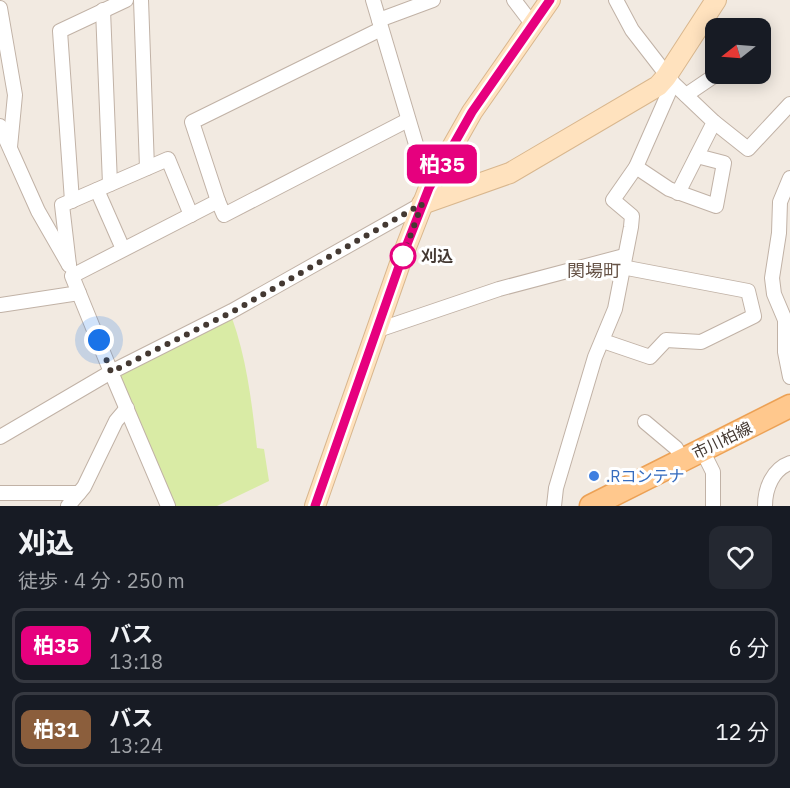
<!DOCTYPE html>
<html lang="ja">
<head>
<meta charset="utf-8">
<style>
  body { margin:0; font-family:"IBM Plex Sans","Noto Sans JP",sans-serif; background:#242831; color:#f1f3f6; height:100vh; display:flex; flex-direction:column; font-size:22px; white-space:nowrap }
  * { box-sizing:border-box; margin:0 }
  p { font-size:20px; color:#9ea1a6 }
  .icon { flex:none; width:33px; height:33px; fill:none; stroke:currentColor; stroke-width:2; stroke-linecap:round; stroke-linejoin:round }
  .map { position:relative; height:506px; overflow:hidden }
  .panel { display:flex; flex-direction:column; background:#171b24; flex:1 }
  .panel>* { flex:none }
  .badge { padding:0 12px; border-radius:9px; font-size:21px; line-height:39px }
  .needle { width:39px; rotate:253deg }
  .buttons { position:absolute; left:705px; top:18px; display:grid; gap:12px }
  .buttons a { display:grid; place-items:center; width:66px; height:66px; border-radius:12px; background:#171b24; box-shadow:0 3px 15px #0003; font-size:30px }
  .you { position:absolute; width:30px; height:30px; margin:-15px; border:4px solid #fff; border-radius:50%; background:#1a73e8; box-shadow:0 0 0 9px #1a73e833 }
  .map>.badge { position:absolute; translate:-50% -50%; box-shadow:0 0 0 3px #fff }
  .round { display:grid; place-items:center; flex:none; width:63px; height:63px; border-radius:12px; background:#242831 }
  .head { display:flex; align-items:center; justify-content:space-between; height:102px; padding:0 18px }
  h1 { font-size:28px; font-weight:800; line-height:45px }
  ul { padding:0; list-style:none }
  li { display:flex; align-items:center; gap:18px; height:75px; margin:0 12px 9px; padding:0 6px; border:3px solid #363941; border-radius:12px }
  li div { flex:1 }
  li b { display:block; font-size:22px }
  li em { font-style:normal }
  li .badge { min-width:66px; font-weight:700; text-align:center }
  .map>svg:first-child { display:block }
</style>
</head>
<body>
<div class="map">
<svg width="790" height="506" viewBox="0 0 790 506">
  <rect width="100%" height="100%" fill="#f2eae1"/>
  <!-- green -->
  <path fill="#d9eba5" d="M232,318c15,42 20,86 25,130l7,1 5,32 -52,25h-45l-56,-129z"/>
  <g fill="none" stroke-linecap="round" stroke-linejoin="round">
    <defs>
      <g id="street">
        <path d="M141,0l6,168"/>
        <path d="M373,0l56,188"/>
        <path d="M514,0l19,25"/>
        <path d="M0,8l15,87 -5,52"/>
        <path d="M103,10l7,174"/>
        <path d="M379,20l54,-20"/>
        <path d="M673,83l41,39 -36,71"/>
        <path d="M686,95l31,-21"/>
        <path d="M714,122l34,27 42,-45"/>
        <path d="M0,126l38,85 31,54"/>
        <path d="M636,167l33,22 47,17 8,-43 -27,-7"/>
        <path d="M790,178l-10,24 -1,31 -7,45 2,16 11,26v32l5,25"/>
        <path d="M97,190l26,59"/>
        <path d="M72,201l-12,-170 66,-31"/>
        <path d="M218,201l-26,-79 189,-93"/>
        <path d="M69,265l-7,-60 106,-46 23,56"/>
        <path d="M0,305l79,-12"/>
        <path d="M378,330l121,-41 125,-33"/>
        <path d="M603,341l47,16 16,-17 35,2 53,-26 -6,-25 -126,-24"/>
        <path d="M645,422l31,26 6,11"/>
        <path d="M0,437l111,-65 -39,-96 146,-75 6,14 184,-95"/>
        <path d="M702,450l11,22v34"/>
        <path d="M0,493h79"/>
        <path d="M68,506l16,-19 32,-66 11,-13"/>
        <path d="M168,506l-57,-134 121,-61 190,-107"/>
        <path d="M554,506l2,-18 39,-131 20,-48 16,-82 1,-11 -19,-16 23,-33 37,-84 -41,-53 -16,-30"/>
        <path d="M765,506c0,-18 8,-37 25,-43"/>
      </g>
      <g id="secondary">
        <path d="M422,204l88,-31 148,-87 8,-9 50,-77"/>
        <path d="M315,506l89,-254 25,-64 43,-76 78,-112"/>
      </g>
      <path id="primary" d="M591,506l199,-100"/>
    </defs>
    <!-- street casing -->
    <use href="#street" stroke="#c1b2a6" stroke-width="16"/>
    <!-- secondary casing -->
    <use href="#secondary" stroke="#d9b78e" stroke-width="22"/>
    <!-- primary casing -->
    <use href="#primary" stroke="#eca155" stroke-width="25"/>
    <!-- street -->
    <use href="#street" stroke="#fff" stroke-width="14"/>
    <!-- secondary -->
    <use href="#secondary" stroke="#ffe2be" stroke-width="20"/>
    <!-- primary -->
    <use href="#primary" stroke="#ffc88d" stroke-width="22"/>
  </g>
  <g fill="none" stroke-linecap="round" stroke-linejoin="round">
    <defs>
      <path id="line" d="M315,506l89,-254 25,-64 43,-76 78,-112"/>
    </defs>
    <!-- line casing -->
    <use href="#line" stroke="#fff" stroke-width="14"/>
    <!-- line -->
    <use href="#line" stroke="#e6007e" stroke-width="9"/>
    <!-- walk -->
    <path stroke="#443932" stroke-width="6" stroke-dasharray="0 10.8" d="M99,340l12,32 121,-60 190,-108 -19,52"/>
  </g>
  <!-- markers -->
  <circle fill="#fff" stroke="#e6007e" stroke-width="3" cx="403" cy="256" r="12"/>
  <circle fill="#3f7fe0" stroke="#fff" stroke-width="2" cx="594" cy="476" r="6"/>
  <g text-anchor="middle" dominant-baseline="central" stroke-width="6" stroke-linejoin="round" paint-order="stroke">
    <!-- stop labels -->
    <g font-size="16" font-weight="bold" fill="#443932" stroke="#fff" text-anchor="start">
      <text x="421" y="256">刈込</text>
    </g>
    <!-- street labels -->
    <g font-size="16" fill="#443932" stroke="#fff">
      <text transform="translate(722 440) rotate(-26)">市川柏線</text>
    </g>
    <!-- shop labels -->
    <g font-size="16" fill="#366cbe" stroke="#fff" text-anchor="start">
      <text x="606" y="476">.Rコンテナ</text>
    </g>
    <!-- neighbourhood labels -->
    <g font-size="18" fill="#675448" stroke="#fff">
      <text x="594" y="270">関場町</text>
    </g>
  </g>
</svg>
<div class="buttons">
<a><svg class="needle" viewBox="-14 -14 28 28"><path d="M0-13l5 13h-10z" fill="#e53935"/><path d="M0 13l5-13h-10z" fill="#9ea1a6"/></svg></a>
</div>
<div class="you" style="left:99px;top:340px"></div>
<b class="badge" style="left:442px;top:164px;background:#e6007e;color:#fff">柏35</b>
</div>
<section class="panel">
<div class="head"><div><h1>刈込</h1><p>徒歩 · 4 分 · 250 m</p></div><a class="round"><svg class="icon" aria-label="heart" viewBox="0 0 24 24"><path d="M12 20l-8-8c-3-5 5-10 8-4 3-6 11-1 8 4z"/></svg></a></div>
<ul>
<li><span class="badge" style="background:#e6007e;color:#fff">柏35</span><div><b>バス</b><p>13:18</p></div><em>6 分</em></li>
<li><span class="badge" style="background:#8b5e3c;color:#fff">柏31</span><div><b>バス</b><p>13:24</p></div><em>12 分</em></li>
</ul>
</section>
</body>
</html>
